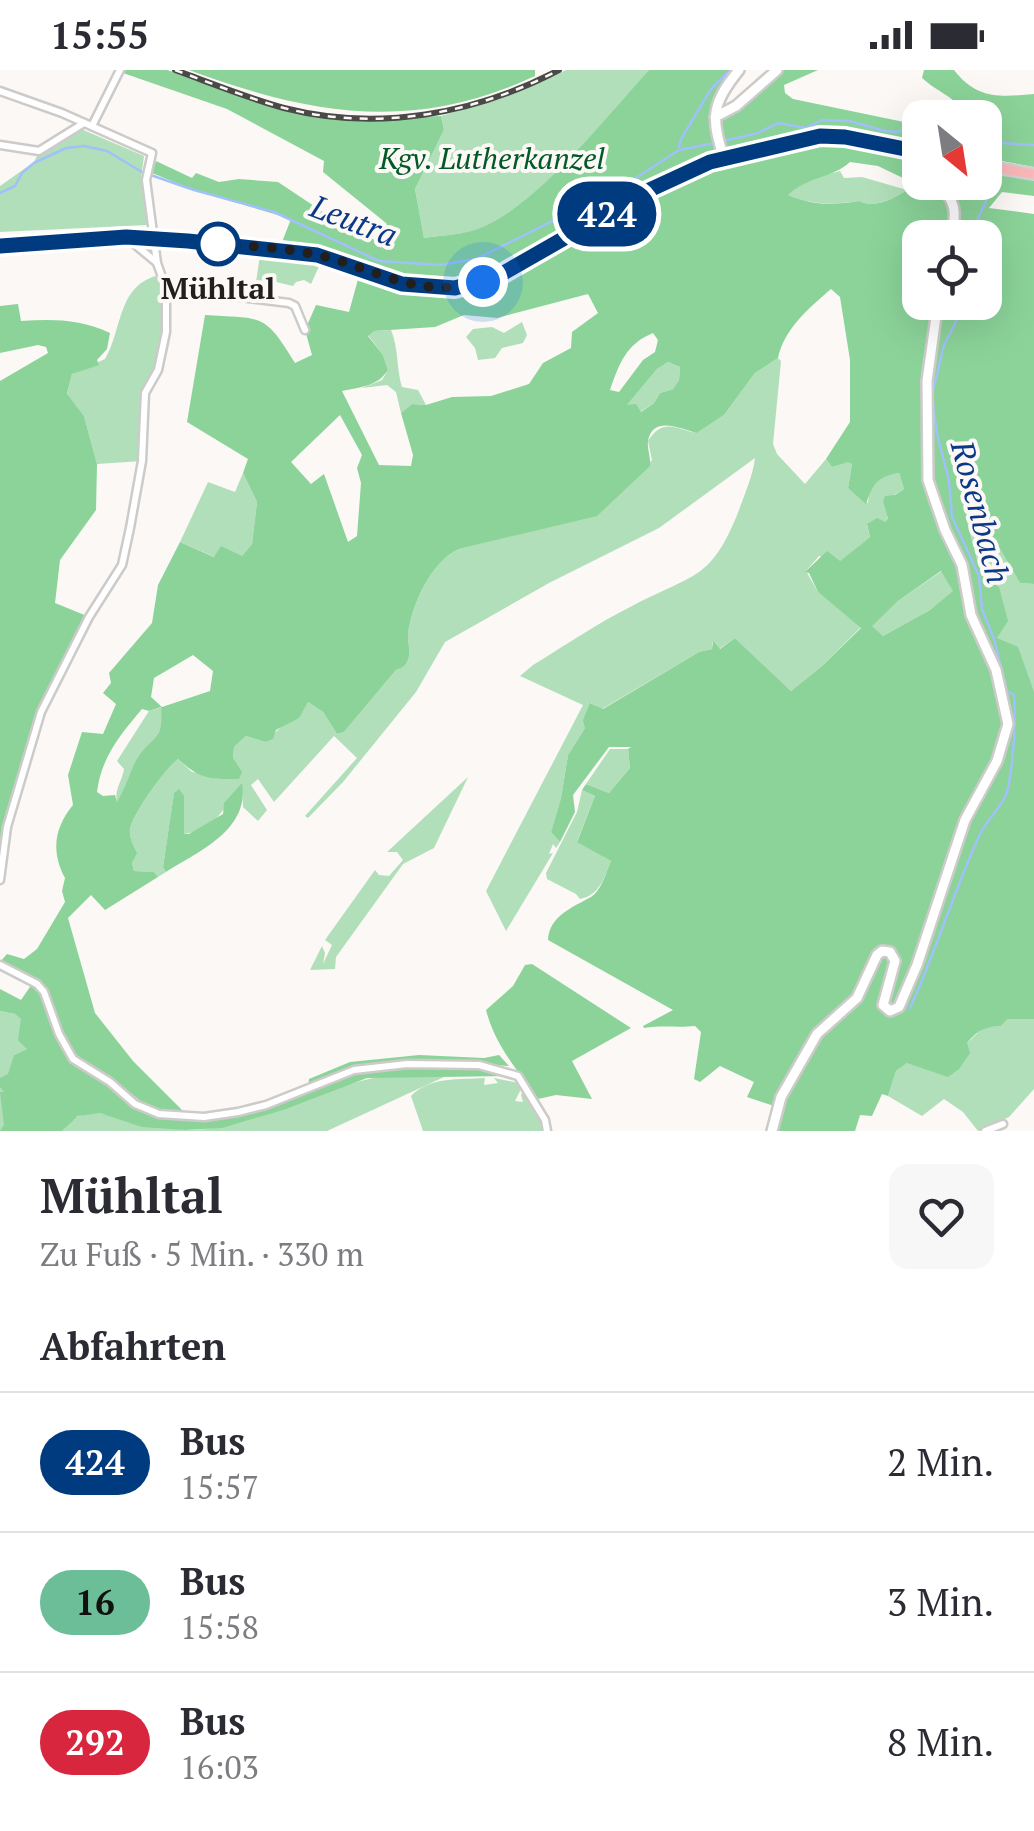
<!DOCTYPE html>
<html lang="de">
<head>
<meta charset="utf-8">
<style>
  body { margin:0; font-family:"PT Serif",serif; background:#f7f7f7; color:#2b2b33; height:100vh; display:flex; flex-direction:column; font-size:38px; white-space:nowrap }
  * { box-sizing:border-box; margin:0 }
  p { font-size:32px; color:#7c7c81 }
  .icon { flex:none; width:55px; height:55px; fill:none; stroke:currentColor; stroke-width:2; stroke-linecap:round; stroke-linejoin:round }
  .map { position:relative; height:1061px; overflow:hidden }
  .sheet { display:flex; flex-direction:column; background:#fff; flex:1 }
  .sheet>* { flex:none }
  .badge { padding:0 20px; border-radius:32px; font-size:35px; line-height:65px }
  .needle { width:65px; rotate:150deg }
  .controls { position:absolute; left:902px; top:30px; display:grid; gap:20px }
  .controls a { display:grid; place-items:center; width:100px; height:100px; border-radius:20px; background:#fff; box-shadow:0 10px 40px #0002; font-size:50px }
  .you { position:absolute; width:50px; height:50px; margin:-25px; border:8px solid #fff; border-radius:50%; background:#1a73e8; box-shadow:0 0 0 15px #1a73e833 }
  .map>.badge { position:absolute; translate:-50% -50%; box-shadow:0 0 0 5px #fff }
  h2 { padding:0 40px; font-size:38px; line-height:90px }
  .round { display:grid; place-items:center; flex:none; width:105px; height:105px; border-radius:20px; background:#f7f7f7 }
  .headline { display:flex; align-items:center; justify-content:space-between; height:170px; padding:0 40px }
  h1 { font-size:48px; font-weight:700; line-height:75px }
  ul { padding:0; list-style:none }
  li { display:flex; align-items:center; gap:30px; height:140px; padding:0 40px; border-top:2px solid #e1e1e2 }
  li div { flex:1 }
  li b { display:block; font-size:38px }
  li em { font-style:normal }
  li .badge { min-width:110px; font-weight:700; text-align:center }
  .status { display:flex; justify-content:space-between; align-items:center; height:70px; padding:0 50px; background:#fff; direction:ltr }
  .status svg { height:28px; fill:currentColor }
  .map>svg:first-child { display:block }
</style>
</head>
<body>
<div class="status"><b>15:55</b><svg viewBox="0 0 49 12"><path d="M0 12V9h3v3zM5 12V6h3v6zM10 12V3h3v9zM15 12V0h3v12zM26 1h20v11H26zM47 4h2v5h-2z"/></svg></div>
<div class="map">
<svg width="1034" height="1061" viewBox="0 0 1034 1061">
  <rect width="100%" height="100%" fill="#fbf8f6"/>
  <!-- green -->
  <g fill="#b1dfb9">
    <path d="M566,0h83c-41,44 -116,142 -171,160 -17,5 -37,5 -54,8l-9,-49 29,-59 -3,-14 81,-25z"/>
    <path d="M81,59l63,27 -3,23 6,46 -147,7v-46l34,-24 5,-10z"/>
    <path d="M840,101l4,7 18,-1 45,13c-14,9 -32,19 -48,11 -27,4 -46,4 -72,-6l20,-15z"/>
    <path d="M260,185l61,7 -10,22 -7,-4 -8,2 -3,4 -21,-5 -3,17 -24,-2 1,-9 10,-5z"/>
    <path d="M160,205l6,13 -3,65 -18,40 -3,68 -45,3 -13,-48 -17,-21 5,-21 33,-15c18,-30 12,-75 55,-84z"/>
    <path d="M522,252l5,13 -4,8 -21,5 -7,10 -17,2 -3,-12 -9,-11 7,-8 19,-2 12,6z"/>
    <path d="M391,260c8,20 5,37 11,57l16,3 8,15 -14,-1 -11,9 -5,-21 -9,-7 -25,3 20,-8 6,-10 -5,-15 -15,-20 6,-4z"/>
    <path d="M778,288l3,3 -8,83 4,10 28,30 21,-25 6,8 17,-6 3,3 -4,24 20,15c2,-22 11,-27 31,-30l5,16 -21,13 5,15 -3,5 -18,3 3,12 -31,25 -20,-6 -13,15 12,21 43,35 -39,39 -31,25 -56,-53 -16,11 -7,-7v7l-13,3 -97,57 -11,-6 -6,25 -17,27 -7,43 -10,34 9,10 -4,6 -3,-4 -4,10 4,-1 -47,78 -20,-40 97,-186 -63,-29 13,-11c33,-20 66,-43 101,-60 61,-32 77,-24 105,-95 6,-17 14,-35 16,-52l-96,70 -110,55 -104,59 -29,50 -73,90 -35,36 -3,-2 52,-58 -23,-22 -60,66 -16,-23 -7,6 16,25 -9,11 -15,-14 -1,-23c-20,24 -24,45 -58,50l-6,-44 -4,4 -11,73 3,5 -8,5 -4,-5 -20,-1 -2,-8 4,-10c-3,-7 -7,-16 -6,-24 3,-16 35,-60 48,-70l14,13 47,7 -6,-21 1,-11 12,-11 19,6 43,-40 15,10 14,22 7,-2 52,-62c7,-4 9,-3 12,-10 3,-8 0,-16 0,-24 2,-29 24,-76 51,-87l138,-34 55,-55 -4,-19c15,-24 28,-12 49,-8l27,-18 31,-42z"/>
    <path d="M668,292l12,5 -1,13 -6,9 -13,4 -6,10 -14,9 -14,-6 31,-37z"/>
    <path d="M243,403l14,29 -5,42 -10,12 -27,1 -35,-15 28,-60 27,10z"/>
    <path d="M966,446l16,1 38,66 14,1v108l-37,-54 2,-51 -20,-20z"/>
    <path d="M942,501l12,20 -24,19 -47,26 -12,-10 27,-25z"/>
    <path d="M162,637l1,16 -9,20 -16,14 -8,25 -13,21c-3,-14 5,-21 7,-34l-7,-8 32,-50z"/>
    <path d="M610,679h18l2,19 -21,25 -23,-9z"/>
    <path d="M468,707l-34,71 -31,16 -67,93 -1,12 -25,1 12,-24 3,7 -2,11 9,-19 -7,-5 50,-70 4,5 10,1 14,-16 -6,-8h-10z"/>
    <path d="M582,720l13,6 -18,45 34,20c-7,17 -11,34 -31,38l-4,-5 -29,-15 -1,-6 31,-61z"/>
    <path d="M0,941l15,3 7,5 5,30 -13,6 -11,76h-3z"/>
    <path d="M1008,949h26v70l-25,28 -31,14 -15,-19 -19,-13 -22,17 -34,-20 8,-25 11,-8 60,-20 17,-16 17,-1z"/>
    <path d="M393,1005l51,2 -117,54h-265c5,-5 11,-12 17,-15 28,-11 77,11 106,14 73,1 138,-48 208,-55z"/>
    <path d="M485,1008l-1,7 14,-2 -4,-5 25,5 3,4 -7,14 8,1 -2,-7 3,-6 19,33 1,9h-121l-12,-35c20,-20 48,-16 74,-18z"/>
  </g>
  <!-- forest -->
  <g fill="#8bd399" fill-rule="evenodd">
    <path d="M124,0h43l126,42 57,8 91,-4 3,14 -29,59 9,49c17,-3 38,-3 54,-9 58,-21 128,-113 171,-159h85c-21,26 -26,48 -16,80 -66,20 -123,64 -182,97 -27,14 -54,33 -85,34 -63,2 -105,-35 -169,-39l9,-23 -97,-29 -42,-17 4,-12 36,17 4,-5 23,9 20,-3 39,3 63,42 34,16h18l-7,-17 -63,-51 1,-11 -97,-52 -104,-36z"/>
    <path d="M189,0h346v6c-121,57 -225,39 -346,-6z"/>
    <path d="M778,0h40l-34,15 1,8 8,6 111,23 16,-1v24l-91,-18 -105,22 -5,-29z"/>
    <path d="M924,0h30c23,30 47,27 80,24v73l-49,-9v-40l-22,-1 2,-4c-10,-16 -29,-22 -43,-35z"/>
    <path d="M809,70c43,0 78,3 111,31v11h65v-14l49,8v20l-32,-4 -13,16 45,6v370l-14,-1 -38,-65 -16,-1 13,50 20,20 9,34 -11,17 21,9 16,45v327h-26l-7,7c-17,1 -23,4 -34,17l3,10 -11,16 -11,8 -41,-14 -11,8 -8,25 -6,-2 -10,22 -12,-1 -5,16h-87l6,-25 -27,-9 7,-15 -34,-16 -20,16 -6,-3 7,-47 -6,-6c-18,2 -32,-1 -51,2l-1,-2 30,-16 -125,-70c1,-24 25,-33 43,-43 11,-7 15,-25 20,-36l-34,-19 18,-46 -13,-6 4,-6 23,9 21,-25 -2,-19 3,-2h-22l-36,48 2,17 -15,30 -9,-10 10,-34 7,-43 17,-27 -2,-8 7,-17 13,6 96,-57 13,-3 1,-8 7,8 15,-11 56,53 31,-25 39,-38 -43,-36 -9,-19 -4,-1 22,-21 13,10 30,-24 -3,-13 10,-6 8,4 3,-4 -5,-16 2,-6 10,-1 9,-6 -5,-16c-24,4 -26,12 -33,31l-18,-16 4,-24 -4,-2 -16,5 -6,-8 24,-37v-62l-10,-63 -9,-8c-22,19 -47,40 -53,69l-23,15 -31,42 -27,18c-14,-3 -44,-19 -49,8 -1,8 3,17 2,25l-53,50 -138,33c-27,11 -49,58 -51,87 0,8 3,16 0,24 -3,7 -5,7 -12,10l-52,62 -7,2 -14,-22 -15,-10 -9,16 -23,12 -3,9 -8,3 -19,-6 -12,11 -1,11 9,14 -3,7c-29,0 -38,1 -61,-20 -13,10 -45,54 -48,70 -1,8 3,17 7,24l-5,10 2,8 20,1 4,5 -53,33 -14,-15 -23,23 27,95 38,48 54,54 -40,-9 -37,-29 -36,-21 -14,-23 -16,-46 -44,-25 7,-8 17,5 13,-10 28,-47 -3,-11 3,-13c-14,-26 -11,-50 8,-73l-5,-30 14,-43 21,2 13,-30 -13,-11 8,-10 -2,-10 43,-50 6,-38 22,-43 34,15 7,-11 21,10 10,-12 5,-42 -14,-29 5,-14 -61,-37 18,-107c58,4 59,-3 90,48l17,-8 -7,-25 11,-25 33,7 11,-40c38,14 69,20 110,16l230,-117zM850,92l28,4 27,13 2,11c-14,9 -32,19 -48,11 -27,4 -45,5 -71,-6 22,-20 43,-16 62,-33zM920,168h65v64h-65zM588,224l10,19 -26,19 -1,16 -28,15 -14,21 -38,12 -39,1 -26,8 -14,-1 -11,9 12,42 -2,11 -32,-1 -37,-74c18,-4 35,-4 46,-21l-5,-15 -15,-19 6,-5 61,-4 29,-12 33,3zM653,263l5,7 -3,12 -12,8 -24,32 -9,-2c9,-26 16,-46 43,-57zM668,292l12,5 -1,13 -6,9 -13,4 -6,10 -13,9 -5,-8 -9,1 30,-36zM340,345l22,40 -5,13 4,15 -4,53 -9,6 -24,-68 -13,10 -20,-22zM941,501l12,20 -23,19 -47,26 -11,-10 26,-25zM193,585l20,16 -3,20 -48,16 -11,-10 3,-19zM161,637c3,33 -7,28 -23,50 -6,9 -12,31 -21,45l-2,-7 -12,1 -6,-4c4,-34 23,-57 45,-83l7,2z"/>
    <path d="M18,234l3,17c32,-2 60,-2 89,12l-3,16 -10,11 2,5 -27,9 -5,20 17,22 13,48 -1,46 -36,50 -5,43 32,13 -50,95 -33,115 -4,34v-479l48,-28 -2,-6 -8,-2 -38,8v-47z"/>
    <path d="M242,713c8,47 -43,68 -76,89l-3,-5 11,-74 5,-4 5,7v38h5l34,-20 1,-11z"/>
    <path d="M532,894l99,64 -59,33 20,38 -36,-4 -18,4c-21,-29 -43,-54 -52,-89l27,-24 12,-21z"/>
    <path d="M32,914l13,11 31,69 71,48 73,5 134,-44 53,-7 83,2 18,8 -141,2 -84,32 -61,18 -37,2 -43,-3 -42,-14 -22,3 -16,15h-62l4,-6 -4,-33h4l-4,-5v-9l8,-4 6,-19 13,-6 -9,-9 3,-21 -6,-5 -15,-3v-22l21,11z"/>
    <path d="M419,985l65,3 15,-3 10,11 -65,-4 -90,7 -46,17 1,-7 41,-17z"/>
  </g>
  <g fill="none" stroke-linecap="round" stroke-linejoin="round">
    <!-- stream -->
    <g stroke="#a0c1f9" stroke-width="2.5">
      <path d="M723,71l35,-8 20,-10 28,5 16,-8 27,1 36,10 11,1 13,-4 11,15"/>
      <path d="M985,72l49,3"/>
      <path d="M987,73l5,13"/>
      <path d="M679,77l2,-8 30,-50 19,-19"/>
      <path d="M0,123l15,-7 7,-13 12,-10 32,-15 18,-2 23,5 35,21 52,18 80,22 105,49 61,4 36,-6 149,-74 54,-35 36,-7"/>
      <path d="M971,168c6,-24 21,-42 25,-65"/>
      <path d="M910,938c26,-57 44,-117 70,-174 7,-15 25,-30 28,-46 6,-31 8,-61 6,-93l-7,-4 -13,-52 -12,-30 -3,-33 -27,-59 -3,-36 -12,-47 -5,-39 12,-50 22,-43"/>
    </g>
    <defs>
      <g id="street">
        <path d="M0,21l62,22 90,40 -6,27 11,83 9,25v44l-8,38 -13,23 -3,68 -12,67 -8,37 -33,52 -48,95 -34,115 -7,53"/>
        <path d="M92,56l28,-56"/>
        <path d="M0,75l39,6 45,-28"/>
        <path d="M127,168l29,24"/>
        <path d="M166,218l123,15 6,3 10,24"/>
        <path d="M0,895l37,19 7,8 15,42 14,25 37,23 25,22 24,10 45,3 34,-5 28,-7 88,-35 53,-6 72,1 39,11 27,44 2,11"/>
        <path d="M985,1061l18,-7"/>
      </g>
      <g id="secondary">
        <path d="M715,47l21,-11 41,-36"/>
        <path d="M910,81l10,17"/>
        <path d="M724,88c-14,-41 -12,-55 15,-88"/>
        <path d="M937,112c19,19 21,31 13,56"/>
        <path d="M772,1061l9,-34 36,-63 40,-36 20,-43 5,-4 8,1 5,9 -12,44 7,6 9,-4 18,-42 48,-145 32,-59 11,-37 -12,-54 -25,-55 -9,-50 -17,-35 -17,-50 -1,-99 11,-79"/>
      </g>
      <g id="primary">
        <path d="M985,96l49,8"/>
        <path d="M0,176l126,-9 97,7 94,11 84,28 54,5 45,-13 145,-83 66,-30 109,-26 25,1 75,16"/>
      </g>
    </defs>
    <!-- street casing -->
    <use href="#street" stroke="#cdcbc9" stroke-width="11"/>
    <!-- secondary casing -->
    <use href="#secondary" stroke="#cdcbc9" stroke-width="14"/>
    <!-- primary casing -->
    <use href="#primary" stroke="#d3d2d2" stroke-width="14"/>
    <!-- street -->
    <use href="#street" stroke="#fff" stroke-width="6"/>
    <!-- secondary -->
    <use href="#secondary" stroke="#fff" stroke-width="9"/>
    <!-- primary -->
    <use href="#primary" stroke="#fcb8b9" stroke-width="9"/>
    <defs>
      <path id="rail" d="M175,0c36,13 72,28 109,38 94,24 191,6 275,-38"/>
    </defs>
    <!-- rail casing -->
    <use href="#rail" stroke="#4a4947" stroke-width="6"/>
    <!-- rail -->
    <use href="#rail" stroke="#fbf8f6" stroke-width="2.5" stroke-dasharray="8" stroke-linecap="butt"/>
  </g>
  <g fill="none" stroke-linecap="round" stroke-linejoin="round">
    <defs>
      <path id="line" d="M0,176l126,-9 62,4 129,14 85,29 53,4 45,-13 145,-83 65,-30 110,-26 25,1 65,13 10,18"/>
    </defs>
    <!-- line casing -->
    <use href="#line" stroke="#fff" stroke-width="22"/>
    <!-- line -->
    <use href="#line" stroke="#003b80" stroke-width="15"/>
    <!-- walk -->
    <path stroke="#21201f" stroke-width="10" stroke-dasharray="0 18" d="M218,174c33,2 68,4 100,11 60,14 99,45 165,27"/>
  </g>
  <!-- markers -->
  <circle fill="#fff" stroke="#003b80" stroke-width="5" cx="218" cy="174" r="20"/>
  <g text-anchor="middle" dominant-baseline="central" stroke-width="8" stroke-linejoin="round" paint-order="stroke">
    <!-- park labels -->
    <g font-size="30" font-style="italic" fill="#015925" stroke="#fbf8f6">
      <text x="492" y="88">Kgv. Lutherkanzel</text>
    </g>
    <!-- stop labels -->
    <g font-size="30" font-weight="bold" fill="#21201f" stroke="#fbf8f6">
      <text x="218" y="218">Mühltal</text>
    </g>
    <!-- water labels -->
    <g font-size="32" font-style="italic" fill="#0c3987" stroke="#fbf8f6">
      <text transform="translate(354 150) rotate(21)">Leutra</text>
      <text transform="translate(981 442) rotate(75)">Rosenbach</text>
    </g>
  </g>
</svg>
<div class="controls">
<a><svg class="needle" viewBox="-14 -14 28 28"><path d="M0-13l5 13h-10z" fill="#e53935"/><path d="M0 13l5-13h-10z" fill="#7c7c81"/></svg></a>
<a><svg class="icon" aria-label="locate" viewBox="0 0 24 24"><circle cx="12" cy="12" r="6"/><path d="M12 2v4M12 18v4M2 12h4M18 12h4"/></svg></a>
</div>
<div class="you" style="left:483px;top:212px"></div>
<b class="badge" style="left:607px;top:144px;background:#003b80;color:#fff">424</b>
</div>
<section class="sheet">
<div class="headline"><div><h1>Mühltal</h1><p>Zu Fuß · 5 Min. · 330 m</p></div><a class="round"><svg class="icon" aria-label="heart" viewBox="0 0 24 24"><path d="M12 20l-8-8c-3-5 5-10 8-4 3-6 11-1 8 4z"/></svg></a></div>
<h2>Abfahrten</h2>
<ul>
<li><span class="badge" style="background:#003b80;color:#fff">424</span><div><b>Bus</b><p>15:57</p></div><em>2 Min.</em></li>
<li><span class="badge" style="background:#6cbe98;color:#111">16</span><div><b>Bus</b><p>15:58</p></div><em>3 Min.</em></li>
<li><span class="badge" style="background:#d7263d;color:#fff">292</span><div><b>Bus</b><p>16:03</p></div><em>8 Min.</em></li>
</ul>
</section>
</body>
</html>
